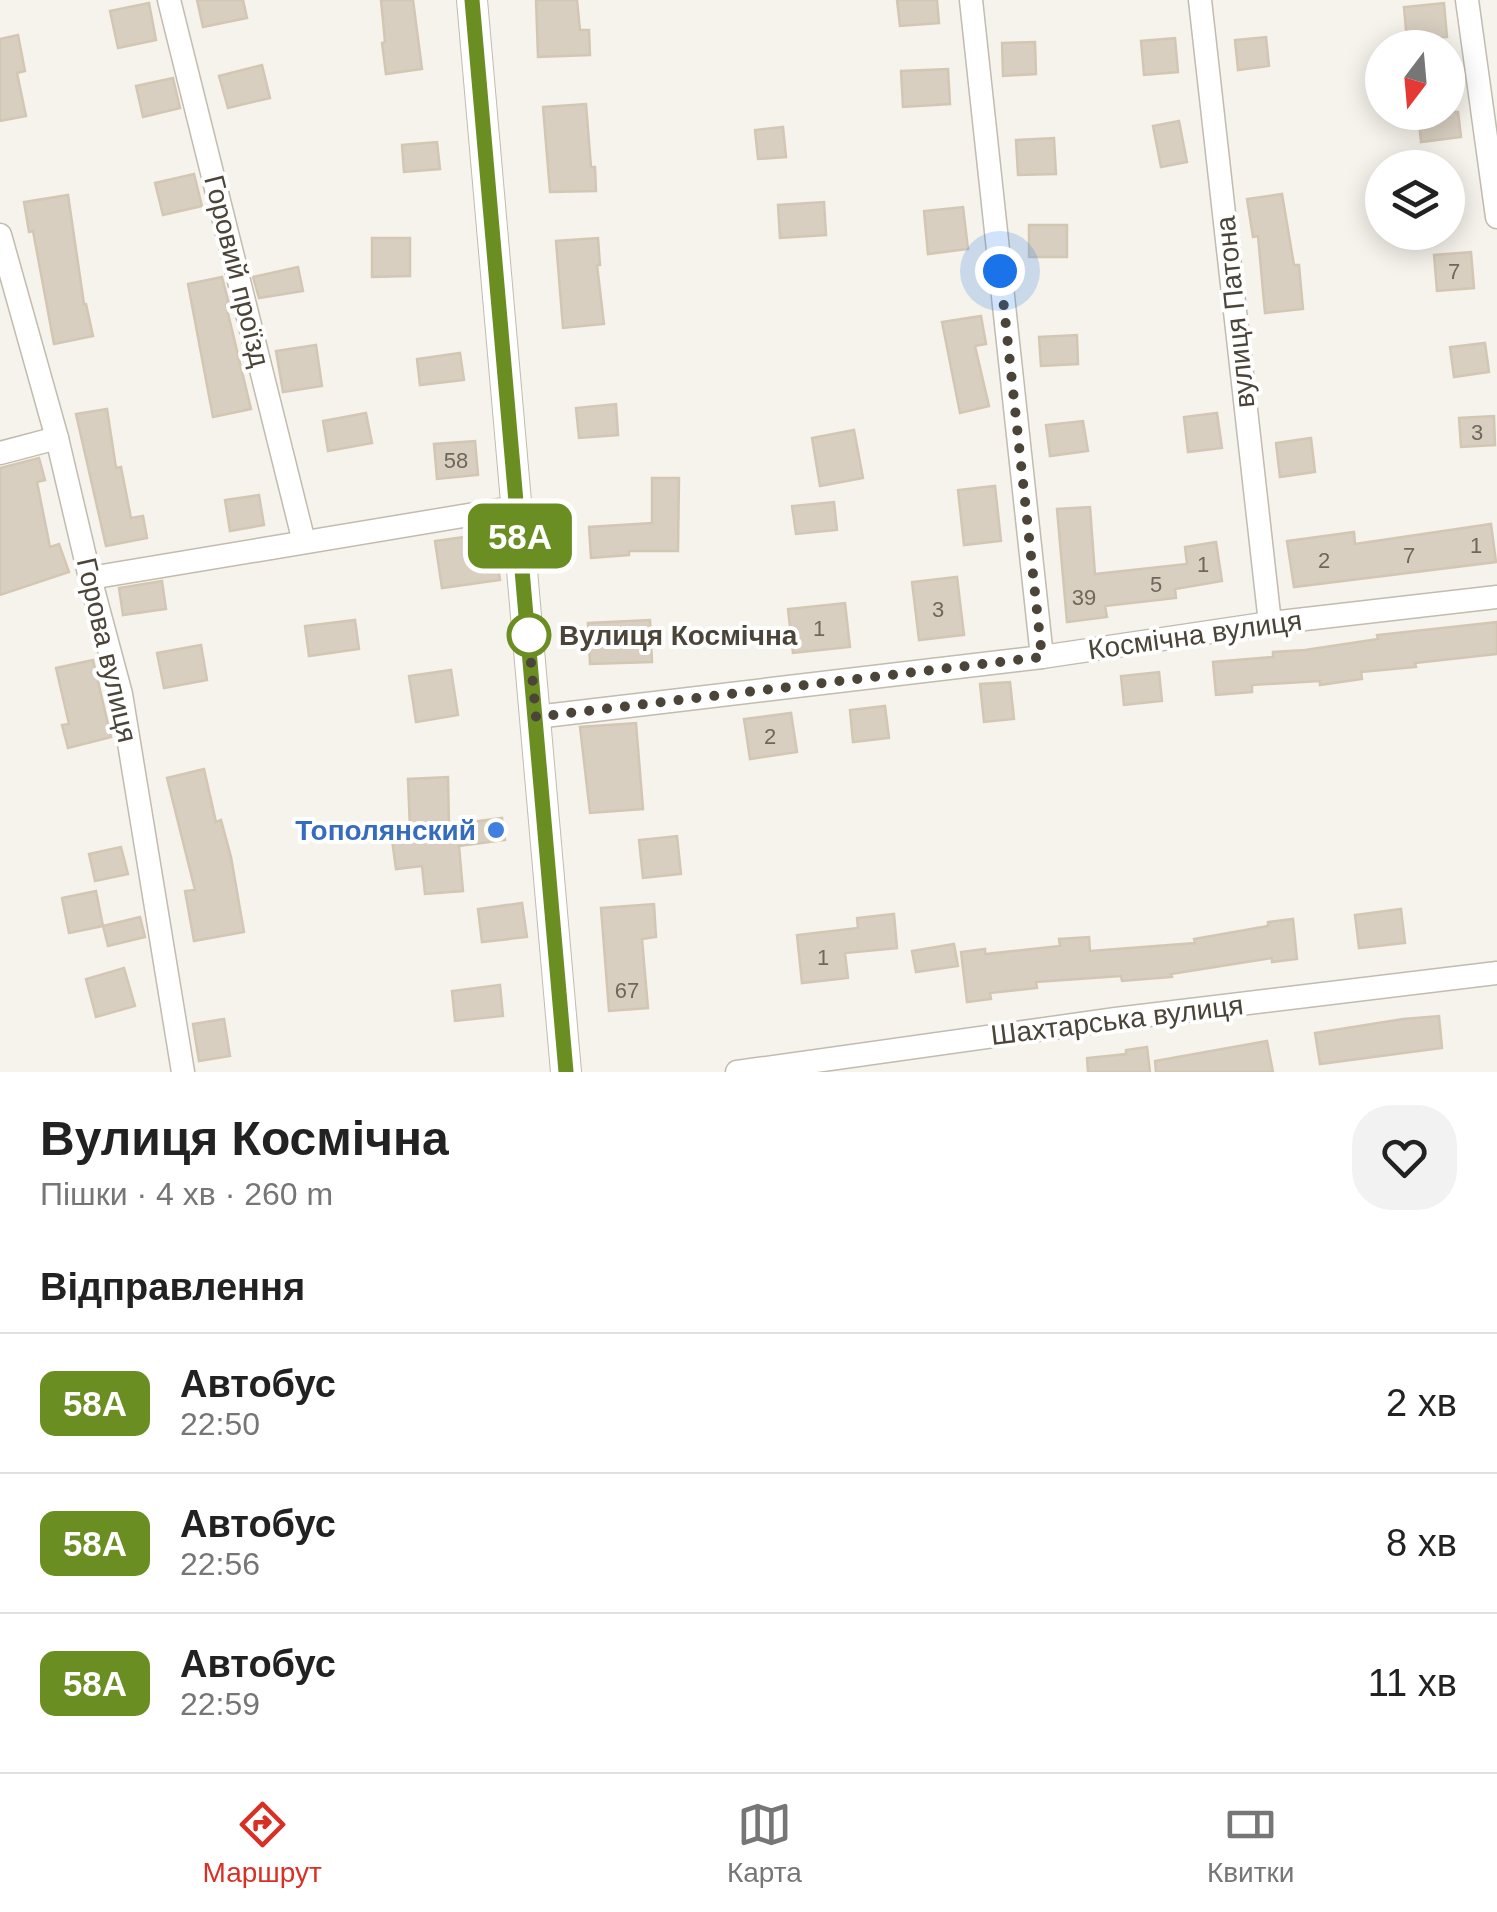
<!DOCTYPE html>
<html lang="uk">
<head>
<meta charset="utf-8">
<style>
  body { margin:0; font-family:Helvetica,sans-serif; background:#f2f2f2; color:#222; height:100vh; display:flex; flex-direction:column; font-size:38px; white-space:nowrap }
  * { box-sizing:border-box; margin:0 }
  p { font-size:32px; color:#767676 }
  .icon { flex:none; width:55px; height:55px; fill:none; stroke:currentColor; stroke-width:2; stroke-linecap:round; stroke-linejoin:round }
  .map { position:relative; height:1072px; overflow:hidden }
  .side { display:flex; flex-direction:column; background:#fff; flex:1 }
  .side>* { flex:none }
  .badge { padding:0 20px; border-radius:15px; font-size:35px; line-height:65px }
  .needle { width:65px; rotate:196deg }
  .controls { position:absolute; left:1365px; top:30px; display:grid; gap:20px }
  .controls a { display:grid; place-items:center; width:100px; height:100px; border-radius:50%; background:#fff; box-shadow:0 5px 25px #0003; font-size:50px }
  .you { position:absolute; width:50px; height:50px; margin:-25px; border:8px solid #fff; border-radius:50%; background:#1a73e8; box-shadow:0 0 0 15px #1a73e833 }
  .map>.badge { position:absolute; translate:-50% -50%; box-shadow:0 0 0 5px #fff }
  h2 { padding:0 40px; font-size:38px; line-height:90px }
  .round { display:grid; place-items:center; flex:none; width:105px; height:105px; border-radius:40px; background:#f2f2f2 }
  .head { display:flex; align-items:center; justify-content:space-between; height:170px; padding:0 40px }
  h1 { font-size:48px; font-weight:800; line-height:75px }
  ul { padding:0; list-style:none }
  li { display:flex; align-items:center; gap:30px; height:140px; padding:0 40px; border-top:2px solid #e0e0e0 }
  li div { flex:1 }
  li b { display:block; font-size:38px }
  li em { font-style:normal }
  li .badge { min-width:110px; font-weight:700; text-align:center }
  .tabs { display:flex; justify-content:space-around; align-items:center; height:140px; border-top:2px solid #e0e0e0; background:#fff; font-size:28px; color:#767676 }
  .tabs a { display:grid; justify-items:center; gap:5px }
  .tabs .current { color:#d93025 }
  .map>svg:first-child { display:block }
</style>
</head>
<body>
<div class="map">
<svg width="1497" height="1072" viewBox="0 0 1497 1072">
  <rect width="100%" height="100%" fill="#f6f3ec"/>
  <!-- building -->
  <g fill="#d8cfc1" stroke="#d3c7b4" stroke-width="2.5">
    <path d="M197,0h46l4,18 -44,9z"/>
    <path d="M381,0h32l9,69 -36,5 -4,-31 3,-1z"/>
    <path d="M536,0h41l3,30h9l1,25 -52,2z"/>
    <path d="M897,0h40l2,23 -39,3z"/>
    <path d="M149,3l7,37 -38,8 -8,-37z"/>
    <path d="M1444,3l3,34 -40,4 -3,-34z"/>
    <path d="M18,35l7,36 -8,2 9,43 -26,5v-82z"/>
    <path d="M1266,37l3,29 -31,4 -3,-30z"/>
    <path d="M1175,38l3,34 -34,3 -3,-34z"/>
    <path d="M1035,42l1,32 -33,2 -1,-33z"/>
    <path d="M262,65l8,33 -42,10 -9,-32z"/>
    <path d="M948,69l2,35 -47,3 -2,-36z"/>
    <path d="M173,78l7,30 -37,9 -7,-31z"/>
    <path d="M586,104l5,63h4l1,24 -46,1 -7,-85z"/>
    <path d="M1418,112h40l3,25 -40,5z"/>
    <path d="M1179,121l8,41 -26,5 -8,-41z"/>
    <path d="M783,127l3,30 -28,2 -3,-29z"/>
    <path d="M1054,138l2,36 -38,1 -2,-35z"/>
    <path d="M437,142l3,27 -36,3 -2,-27z"/>
    <path d="M194,174l8,32 -39,9 -8,-32z"/>
    <path d="M1282,194l12,71h5l4,44 -38,4 -7,-77 -5,1 -6,-38z"/>
    <path d="M68,195l16,109h2l7,32 -39,8 -21,-113 -4,1 -5,-30z"/>
    <path d="M824,202l2,33 -46,3 -2,-33z"/>
    <path d="M963,207l5,42 -40,5 -4,-43z"/>
    <rect x="1029" y="225" width="38" height="32"/>
    <path d="M372,238h38v38l-38,1z"/>
    <path d="M598,238l2,27h-3l7,59 -41,4 -7,-87z"/>
    <path d="M1471,252l3,36 -37,3 -3,-36z"/>
    <path d="M298,267l5,24 -44,7 -6,-21z"/>
    <path d="M222,277l7,27 -3,1 25,104 -38,8 -25,-133z"/>
    <path d="M981,316l5,28 -11,2 14,60 -29,7 -18,-91z"/>
    <path d="M1077,335l1,29 -37,2 -2,-29z"/>
    <path d="M1485,343l4,29 -35,5 -4,-30z"/>
    <path d="M316,345l6,41 -39,6 -7,-41z"/>
    <path d="M460,353l4,27 -44,5 -3,-26z"/>
    <path d="M616,404l2,31 -39,3 -3,-30z"/>
    <path d="M107,409l9,59 5,-1 10,51 12,-2 4,22 -41,8 -30,-132z"/>
    <path d="M366,413l6,30 -44,8 -5,-30z"/>
    <path d="M1217,413l5,35 -34,4 -4,-35z"/>
    <path d="M1494,416l1,29 -34,2 -2,-29z"/>
    <path d="M1083,421l5,30 -38,5 -4,-31z"/>
    <path d="M854,430l9,48 -43,8 -8,-48z"/>
    <path d="M1311,438l4,34 -35,5 -4,-34z"/>
    <path d="M475,441l3,34 -41,4 -3,-35z"/>
    <path d="M39,458l6,22 -8,2 13,65 9,-3 10,28 -69,23v-127z"/>
    <path d="M652,478h27l-1,73h-49v4l-38,3 -2,-31 63,-4z"/>
    <path d="M995,486l6,55 -37,4 -6,-55z"/>
    <path d="M259,495l5,30 -34,6 -5,-31z"/>
    <path d="M834,502l3,28 -41,4 -4,-28z"/>
    <path d="M1090,507l5,67 92,-10 -2,-17 31,-5 6,39 -47,8 1,9 -71,8 2,11 -40,5 -10,-113z"/>
    <path d="M1491,524l5,38 -202,25 -7,-46 67,-9 1,12z"/>
    <path d="M493,533l7,47 -58,8 -7,-47z"/>
    <path d="M957,577l7,58 -45,5 -7,-58z"/>
    <path d="M162,581l4,28 -43,6 -4,-27z"/>
    <path d="M845,603l5,44 -57,6 -5,-44z"/>
    <path d="M355,620l4,29 -50,7 -4,-30z"/>
    <path d="M650,620l2,42 -62,2 -2,-41z"/>
    <path d="M1497,622v32l-82,9 1,4 -55,5 1,7 -42,6v-4l-68,4v7l-36,3 -3,-33 60,-5v-5l32,-2 73,-11 -1,-4z"/>
    <path d="M201,645l6,35 -43,8 -7,-35z"/>
    <path d="M93,660l18,77 -43,11 -6,-23 7,-1 -13,-56z"/>
    <path d="M451,670l7,45 -42,7 -7,-46z"/>
    <path d="M1159,672l3,29 -38,4 -3,-29z"/>
    <path d="M1010,682l4,37 -30,3 -4,-38z"/>
    <path d="M885,706l4,32 -36,4 -3,-32z"/>
    <path d="M791,713l6,39 -47,7 -6,-40z"/>
    <path d="M636,723l7,86 -53,4 -10,-86z"/>
    <path d="M204,769l12,53 5,-2 10,37 13,75 -50,9 -9,-50 10,-1 -28,-112z"/>
    <path d="M448,777l1,48 53,-7 3,22 -46,6 4,45 -38,3 -3,-28 -26,3 -5,-37 19,-2 -2,-51z"/>
    <path d="M677,836l4,38 -38,4 -4,-38z"/>
    <path d="M121,847l7,27 -33,7 -6,-27z"/>
    <path d="M96,891l7,35 -34,7 -7,-35z"/>
    <path d="M522,903l5,34 -45,5 -4,-33z"/>
    <path d="M654,904l2,33 -14,2 6,69 -39,3 -8,-103z"/>
    <path d="M1401,909l4,34 -46,5 -4,-33z"/>
    <path d="M894,914l3,34 -52,5 3,25 -46,5 -5,-48 61,-7 -1,-10z"/>
    <path d="M140,917l5,20 -37,9 -5,-20z"/>
    <path d="M1293,919l4,40 -25,3v-4l-101,16 1,3 -50,4 -1,-5 -85,6 1,6 -47,5 1,6 -24,3 -6,-50 24,-3v5l75,-8 -1,-7 30,-2 1,14 105,-8 -1,-4 74,-13v-4z"/>
    <path d="M954,944l4,22 -42,6 -4,-21z"/>
    <path d="M124,968l11,38 -39,11 -10,-38z"/>
    <path d="M500,985l3,31 -48,5 -3,-30z"/>
    <path d="M1439,1016l3,32 -122,16 -5,-31 88,-14z"/>
    <path d="M224,1019l6,37 -31,5 -6,-37z"/>
    <path d="M1267,1041l6,31h-117l-1,-11z"/>
    <path d="M1147,1047l3,25h-62l-1,-14 39,-4v-4z"/>
  </g>
  <g fill="none" stroke-linecap="round" stroke-linejoin="round">
    <defs>
      <g id="minor">
        <path d="M169,0l135,542"/>
        <path d="M971,0l71,657"/>
        <path d="M1200,0l70,623"/>
        <path d="M1467,0l30,217"/>
        <path d="M0,235l57,203 33,140 31,116 62,378"/>
        <path d="M0,453l57,-15"/>
        <path d="M90,578l427,-71"/>
        <path d="M536,717l506,-60 228,-34 227,-26"/>
        <path d="M737,1072l379,-53 381,-46"/>
      </g>
      <path id="tertiary" d="M472,0l94,1072"/>
    </defs>
    <!-- minor casing -->
    <use href="#minor" stroke="#c2bbae" stroke-width="25"/>
    <!-- tertiary casing -->
    <use href="#tertiary" stroke="#c2bbae" stroke-width="32"/>
    <!-- minor -->
    <use href="#minor" stroke="#fff" stroke-width="22"/>
    <!-- tertiary -->
    <use href="#tertiary" stroke="#fff" stroke-width="30"/>
  </g>
  <g fill="none" stroke-linecap="round" stroke-linejoin="round">
    <defs>
      <path id="line" d="M472,0l94,1072"/>
    </defs>
    <!-- line casing -->
    <use href="#line" stroke="#fff" stroke-width="22"/>
    <!-- line -->
    <use href="#line" stroke="#6b8e23" stroke-width="15"/>
    <!-- walk -->
    <path stroke="#4b4439" stroke-width="10" stroke-dasharray="0 18" d="M529,635l-1,-4 8,86 506,-60 -42,-386"/>
  </g>
  <!-- markers -->
  <circle fill="#fff" stroke="#6b8e23" stroke-width="5" cx="529" cy="635" r="20"/>
  <circle fill="#3f7fe0" stroke="#fff" stroke-width="4" cx="496" cy="830" r="10"/>
  <g text-anchor="middle" dominant-baseline="central" stroke-width="8" stroke-linejoin="round" paint-order="stroke">
    <!-- number labels -->
    <g font-size="22" fill="#6e675b">
      <text x="1454" y="271">7</text>
      <text x="1477" y="432">3</text>
      <text x="456" y="460">58</text>
      <text x="1476" y="545">1</text>
      <text x="1409" y="555">7</text>
      <text x="1324" y="560">2</text>
      <text x="1203" y="564">1</text>
      <text x="1156" y="584">5</text>
      <text x="1084" y="597">39</text>
      <text x="938" y="609">3</text>
      <text x="819" y="628">1</text>
      <text x="770" y="736">2</text>
      <text x="823" y="957">1</text>
      <text x="627" y="990">67</text>
    </g>
    <!-- street labels -->
    <g font-size="28" fill="#4b4439" stroke="#fff">
      <text transform="translate(237 271) rotate(76)">Горовий проїзд</text>
      <text transform="translate(1235 312) rotate(-96)">вулиця Патона</text>
      <text transform="translate(1195 635) rotate(-8)">Космічна вулиця</text>
      <text transform="translate(107 650) rotate(77)">Горова вулиця</text>
      <text transform="translate(1117 1020) rotate(-7)">Шахтарська вулиця</text>
    </g>
    <!-- stop labels -->
    <g font-size="28" font-weight="bold" fill="#4b4439" stroke="#fff" text-anchor="start">
      <text x="559" y="635">Вулиця Космічна</text>
    </g>
    <!-- shop labels -->
    <g font-size="28" font-weight="bold" fill="#366cbe" stroke="#fff" text-anchor="end">
      <text x="476" y="830">Тополянский</text>
    </g>
  </g>
</svg>
<div class="controls">
<a><svg class="needle" viewBox="-14 -14 28 28"><path d="M0-13l5 13h-10z" fill="#e53935"/><path d="M0 13l5-13h-10z" fill="#767676"/></svg></a>
<a><svg class="icon" aria-label="layers" viewBox="0 0 24 24"><path d="M12 4l9 5-9 5-9-5zM3 14l9 5 9-5"/></svg></a>
</div>
<div class="you" style="left:1000px;top:271px"></div>
<b class="badge" style="left:520px;top:536px;background:#6b8e23;color:#fff">58А</b>
</div>
<section class="side">
<div class="head"><div><h1>Вулиця Космічна</h1><p>Пішки · 4 хв · 260 m</p></div><a class="round"><svg class="icon" aria-label="heart" viewBox="0 0 24 24"><path d="M12 20l-8-8c-3-5 5-10 8-4 3-6 11-1 8 4z"/></svg></a></div>
<h2>Відправлення</h2>
<ul>
<li><span class="badge" style="background:#6b8e23;color:#fff">58А</span><div><b>Автобус</b><p>22:50</p></div><em>2 хв</em></li>
<li><span class="badge" style="background:#6b8e23;color:#fff">58А</span><div><b>Автобус</b><p>22:56</p></div><em>8 хв</em></li>
<li><span class="badge" style="background:#6b8e23;color:#fff">58А</span><div><b>Автобус</b><p>22:59</p></div><em>11 хв</em></li>
</ul>
</section>
<nav class="tabs">
<a class="current"><svg class="icon" aria-label="directions" viewBox="0 0 24 24"><path d="M12 3l9 9-9 9-9-9zM9 14v-3h6M13 9l2 2-2 2"/></svg>Маршрут</a>
<a><svg class="icon" aria-label="map" viewBox="0 0 24 24"><path d="M3 6l6-2 6 2 6-2v14l-6 2-6-2-6 2zM9 4v14M15 6v14"/></svg>Карта</a>
<a><svg class="icon" aria-label="tickets" viewBox="0 0 24 24"><path d="M3 7h18v10H3zM15 7v10"/></svg>Квитки</a>
</nav>
</body>
</html>
